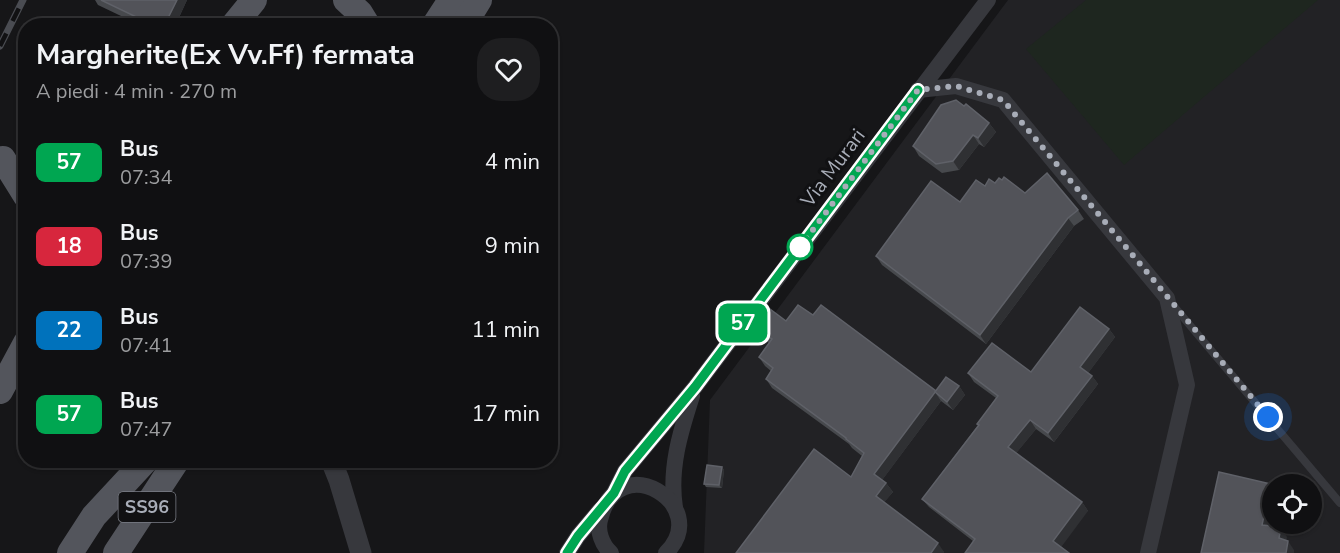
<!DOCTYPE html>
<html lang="it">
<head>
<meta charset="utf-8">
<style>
  body { margin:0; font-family:"Nunito Sans",sans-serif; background:#1e1e20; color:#f1f3f6; height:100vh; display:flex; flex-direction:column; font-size:22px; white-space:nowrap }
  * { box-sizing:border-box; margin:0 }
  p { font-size:20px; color:#9c9d9f }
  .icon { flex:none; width:33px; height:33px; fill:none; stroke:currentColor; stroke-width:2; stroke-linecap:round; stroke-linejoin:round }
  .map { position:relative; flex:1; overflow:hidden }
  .panel { position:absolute; left:18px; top:18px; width:540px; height:450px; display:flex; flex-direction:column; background:#101012; border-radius:24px; box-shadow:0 2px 4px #0004,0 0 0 2px #303032 }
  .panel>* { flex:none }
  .badge { padding:0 12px; border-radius:9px; font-size:21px; line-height:39px }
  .fabs { position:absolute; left:1262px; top:474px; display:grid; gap:12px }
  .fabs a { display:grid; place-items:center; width:60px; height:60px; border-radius:50%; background:#101012; box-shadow:0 2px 4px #0004,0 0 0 2px #303032; font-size:30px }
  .you { position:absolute; width:30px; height:30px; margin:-15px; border:4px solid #fff; border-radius:50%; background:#1a73e8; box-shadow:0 0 0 9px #1a73e833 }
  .map>.badge { position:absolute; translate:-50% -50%; box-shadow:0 0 0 3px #fff }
  .round { display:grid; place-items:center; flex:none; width:63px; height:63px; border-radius:24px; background:#1e1e20 }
  .head { display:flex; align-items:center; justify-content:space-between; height:102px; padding:0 18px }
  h1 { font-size:28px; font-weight:700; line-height:45px }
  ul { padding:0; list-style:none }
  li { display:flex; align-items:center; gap:18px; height:84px; padding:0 18px }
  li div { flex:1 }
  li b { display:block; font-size:22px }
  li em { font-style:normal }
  li .badge { min-width:66px; font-weight:700; text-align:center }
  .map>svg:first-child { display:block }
</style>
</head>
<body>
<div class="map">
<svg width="1340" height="553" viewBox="0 0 1340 553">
  <rect width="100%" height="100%" fill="#161618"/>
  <!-- built -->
  <path fill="#222225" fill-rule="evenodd" d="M1008,0h332v553h-636l6,-153zM1272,484h39v40h-39z"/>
  <!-- green -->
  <path fill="#1e261f" d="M1086,0h232l-194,165 -98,-116z"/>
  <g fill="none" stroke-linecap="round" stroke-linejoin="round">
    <!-- service -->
    <path stroke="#37383d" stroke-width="8" d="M1172,304l168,199"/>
    <!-- minor -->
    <g stroke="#37383d" stroke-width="16">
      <path d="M918,90l38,-4 47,14 164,198 20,87 -39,168"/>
      <path d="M614,493l11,-22 70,-84 293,-387"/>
      <path d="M675,508c-6,-39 5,-75 17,-112"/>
      <path d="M567,553l11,-17 22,-26"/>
      <path d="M611,553c-9,-8 -14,-22 -11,-33 17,-74 114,-15 66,33"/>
    </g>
    <!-- tertiary -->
    <path stroke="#37383d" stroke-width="21" d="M331,460l8,20 22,73"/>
    <!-- primary -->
    <g stroke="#53555c" stroke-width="26">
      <path d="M346,0l14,13 8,13"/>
      <path d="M233,26l21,-26"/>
      <path d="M434,26l17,-26"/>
      <path d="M463,26l16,-26"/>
      <path d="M3,159l23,37"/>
      <path d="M0,391l26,-48"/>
      <path d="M70,553l24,-37 52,-56"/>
      <path d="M116,553l61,-93"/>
    </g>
    <defs>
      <path id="rail" d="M0,46l23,-46"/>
    </defs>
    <!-- rail casing -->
    <use href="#rail" stroke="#4a4c52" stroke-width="7"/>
    <!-- rail -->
    <use href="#rail" stroke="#111113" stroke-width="4.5" stroke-dasharray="14" stroke-linecap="butt"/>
  </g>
  <!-- wall -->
  <g fill="#47494d">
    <path d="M95,0h92l-12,26h-33l-44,-21z"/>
    <path d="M964,106l25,17 7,9 -12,15 -5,-3 -20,26 -17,3 -23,-17 -6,-10z"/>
    <path d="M995,183l83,27 6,9 -10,7 -88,118 -104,-79 -6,-9 109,-70z"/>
    <path d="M813,315l123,76 23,-5 6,9 -12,15 -12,-9 -59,79 4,3 7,9 -9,10 60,50v1h-208l115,-76 11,-21 -10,-8 -3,-4 -77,-56 -6,-9 5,-8 -6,-5 -6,-9 10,-14 -16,-11 -6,-9 39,-2z"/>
    <path d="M1109,329l6,8 -27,36 4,3 6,8 -44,58 -18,-13 -20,24 66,49 6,9 -115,30 -44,-34 -7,-8 56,-74 -1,-1 19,-26 -22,-16 -6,-9 63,-1z"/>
    <path d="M722,467l2,3 -2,18 -16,-1 -2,-3z"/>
  </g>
  <!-- shaded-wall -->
  <g fill="#2f3033">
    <path d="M177,0h10l-12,26h-11z"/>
    <path d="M989,123l7,9 -12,15 -6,-9z"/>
    <path d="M973,135l6,9 -20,26 -6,-9z"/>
    <path d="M1068,218l6,8 -88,118 -6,-9z"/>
    <path d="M1109,329l6,8 -29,39 -6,-9z"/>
    <path d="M1092,376l6,8 -44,58 -6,-9z"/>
    <path d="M959,386l6,9 -12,15 -6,-8z"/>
    <path d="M936,391l-1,1 6,9 -61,82 -6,-9z"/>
    <path d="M1030,420l6,9 -22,27 -6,-9z"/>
    <path d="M722,467l2,3 -2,18 -3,-3z"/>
    <path d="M886,483l7,9 -11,13 -6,-9z"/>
    <path d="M1271,484l1,1v32l-4,17 -6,-9z"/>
    <path d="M1082,502l6,9 -29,39 -6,-9z"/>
    <path d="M1281,527l6,10 -2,10 -6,-9z"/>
    <path d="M1288,541l6,9v3h-8z"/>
    <path d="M938,543l6,9v1h-13z"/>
  </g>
  <!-- building -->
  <g fill="#525359" stroke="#5f6168" stroke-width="1.5">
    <path d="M101,0h76l-13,26h-9z"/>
    <path d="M956,100l8,6 2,-2 23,19 -11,15 -5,-3 -20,26 -17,3 -23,-18 28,-41z"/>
    <path d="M1047,173l31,37 -10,8 -88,117 -104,-79 55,-75 29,21 16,-22 9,6 4,-7 6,4 4,-5 3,2 2,-3 21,16z"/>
    <path d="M762,303l24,18 12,-16 15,10 8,-10 115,86 -62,83 12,9 -10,13 62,47 -7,10h-195l78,-104 37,28 13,-24 -18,-14v-1l-80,-59 7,-11 -14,-11 13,-18 -25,-16z"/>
    <path d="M1080,307l29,22 -29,38 12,9 -44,57 -18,-13 -22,27 74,55 -29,39 16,12h-104l10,-14 -53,-40 57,-74 -2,-1 21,-28 -30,-23 24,-30 39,29z"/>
    <path d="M946,377l13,9 -12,16 -12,-10z"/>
    <path d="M707,465l15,2 -3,18 -15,-1z"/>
    <path d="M1219,472l52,12 -9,41 19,2 -2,11 9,3 -2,12h-85z"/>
  </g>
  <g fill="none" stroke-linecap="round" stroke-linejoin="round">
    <defs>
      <path id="line" d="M567,553l11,-17 36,-43 11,-22 70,-84 223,-297"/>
    </defs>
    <!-- line casing -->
    <use href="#line" stroke="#fff" stroke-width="14"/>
    <!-- line -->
    <use href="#line" stroke="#00a651" stroke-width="9"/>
    <!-- walk -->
    <path stroke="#a8adb8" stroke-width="6" stroke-dasharray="0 10.8" d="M800,247l118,-157 38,-4 47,14 265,317"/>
  </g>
  <!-- markers -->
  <circle fill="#fff" stroke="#00a651" stroke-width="3" cx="800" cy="247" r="12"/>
  <g text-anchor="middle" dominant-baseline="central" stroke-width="6" stroke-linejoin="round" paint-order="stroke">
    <!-- shield labels -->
    <rect fill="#111113" stroke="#7b7e86" stroke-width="1.5" x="118.5" y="492" width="57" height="30" rx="4.5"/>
    <g font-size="18" font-weight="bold" fill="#a8adb8">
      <text x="147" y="507">SS96</text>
    </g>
    <!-- street labels -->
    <g font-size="20" fill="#a8adb8" stroke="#111113">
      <text transform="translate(833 168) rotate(-53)">Via Murari</text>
    </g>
  </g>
</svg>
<div class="fabs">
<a><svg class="icon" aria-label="locate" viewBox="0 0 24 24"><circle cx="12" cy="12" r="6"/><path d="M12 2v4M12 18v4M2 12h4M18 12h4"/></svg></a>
</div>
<div class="you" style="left:1268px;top:417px"></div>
<b class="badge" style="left:743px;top:323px;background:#00a651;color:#fff">57</b>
<section class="panel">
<div class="head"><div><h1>Margherite(Ex Vv.Ff) fermata</h1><p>A piedi · 4 min · 270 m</p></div><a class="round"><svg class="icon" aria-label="heart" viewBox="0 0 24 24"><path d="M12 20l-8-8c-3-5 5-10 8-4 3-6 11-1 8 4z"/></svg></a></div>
<ul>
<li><span class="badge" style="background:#00a651;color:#fff">57</span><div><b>Bus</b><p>07:34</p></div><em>4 min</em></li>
<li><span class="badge" style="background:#d7263d;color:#fff">18</span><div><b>Bus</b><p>07:39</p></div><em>9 min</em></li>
<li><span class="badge" style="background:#0072bc;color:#fff">22</span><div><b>Bus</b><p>07:41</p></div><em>11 min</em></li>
<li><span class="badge" style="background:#00a651;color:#fff">57</span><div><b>Bus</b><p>07:47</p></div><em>17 min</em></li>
</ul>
</section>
</div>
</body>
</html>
